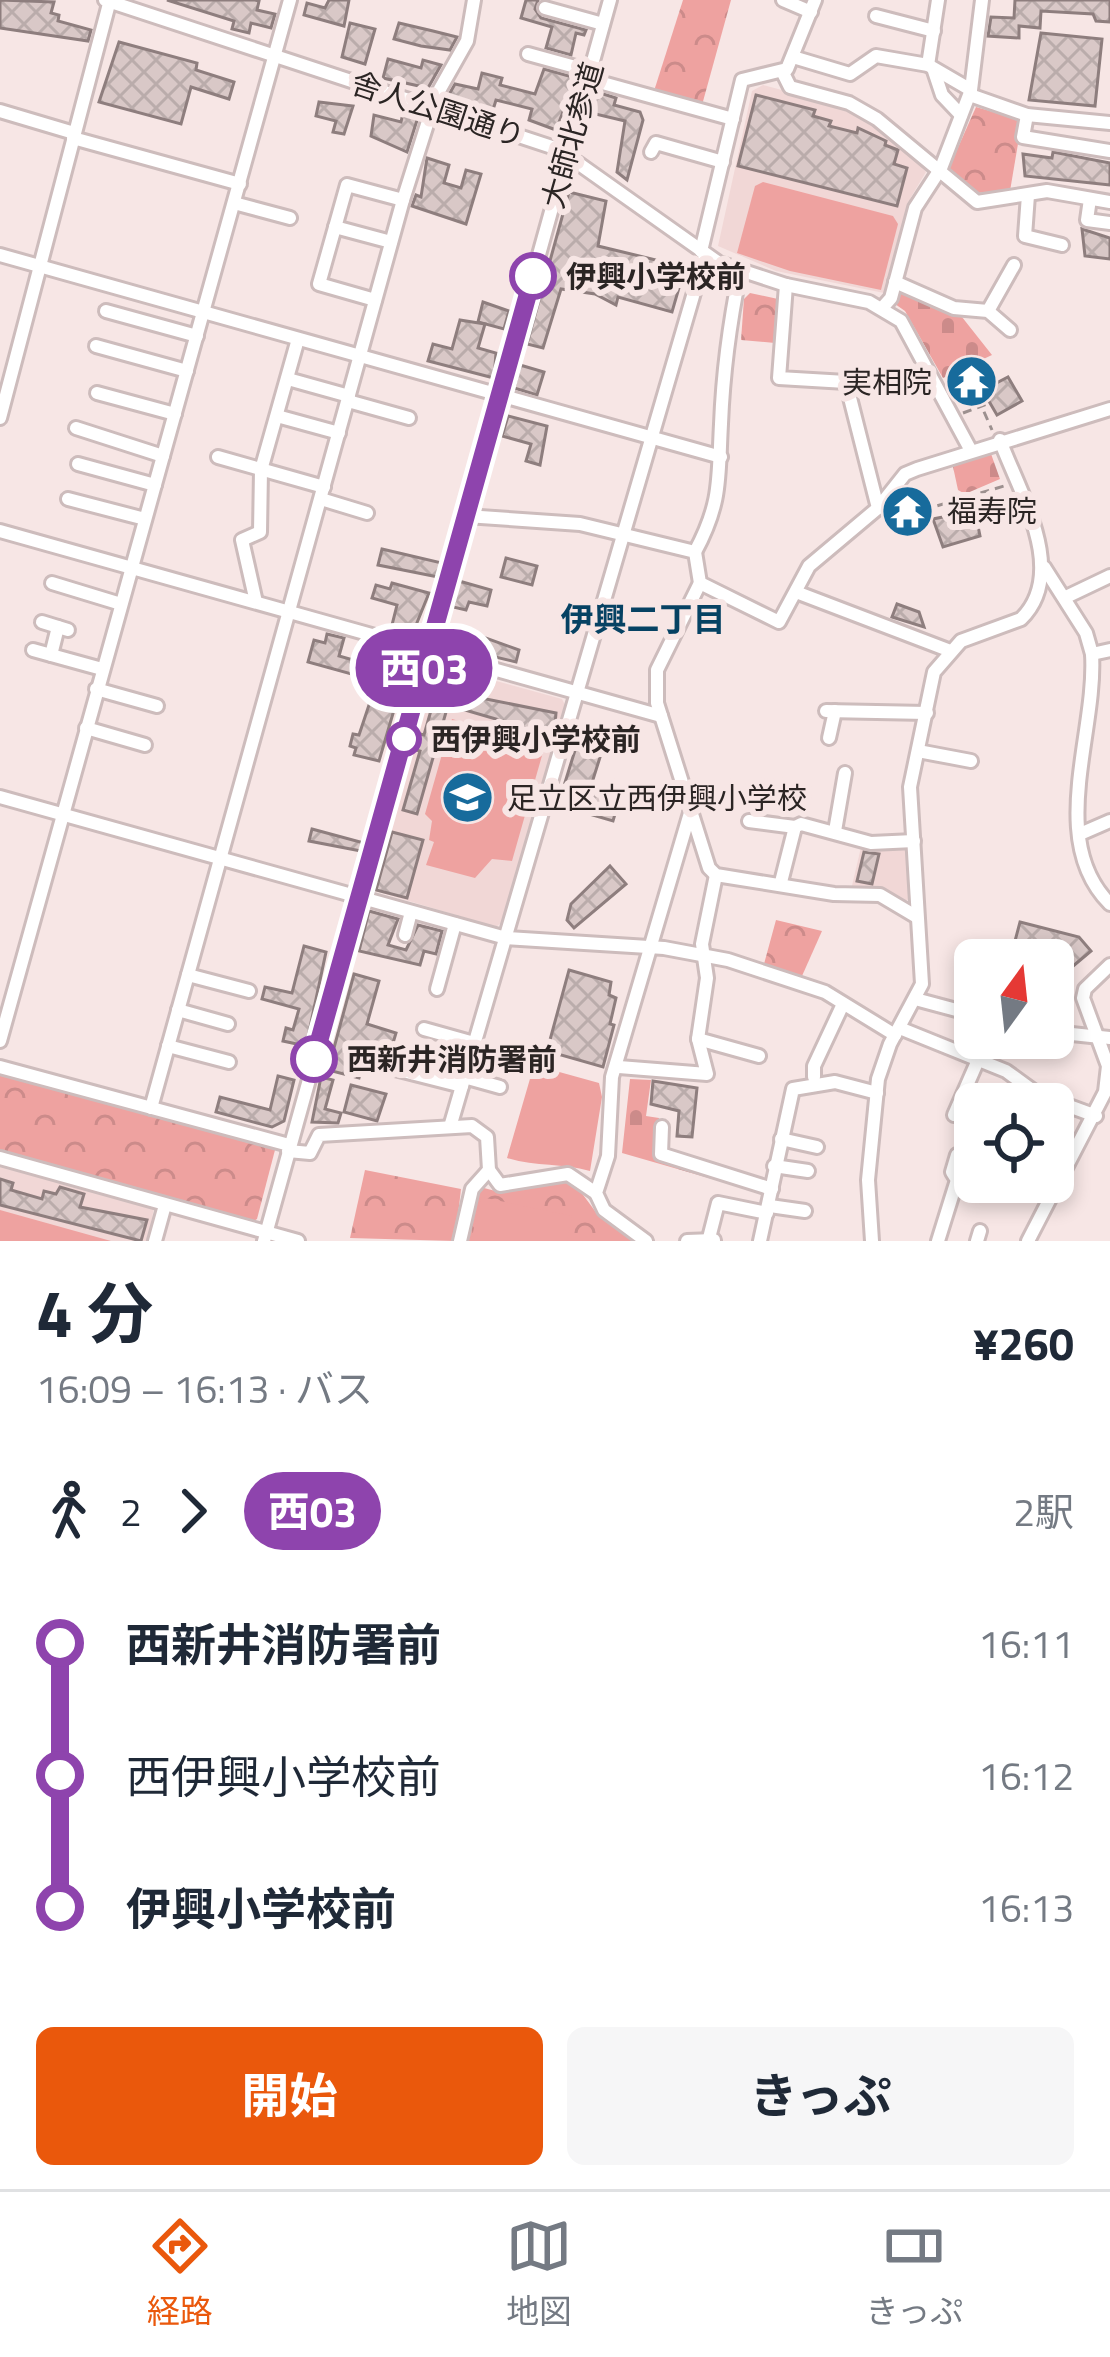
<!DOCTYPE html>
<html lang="ja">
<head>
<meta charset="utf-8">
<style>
  body { margin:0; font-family:"Titillium Web","Noto Sans JP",sans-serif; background:#f6f6f7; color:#1f2937; height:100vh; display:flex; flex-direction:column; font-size:45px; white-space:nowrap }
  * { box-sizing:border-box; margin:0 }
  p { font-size:39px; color:#747a83 }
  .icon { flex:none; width:66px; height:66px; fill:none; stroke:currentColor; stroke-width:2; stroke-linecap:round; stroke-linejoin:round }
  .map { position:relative; height:1241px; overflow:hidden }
  .sheet { display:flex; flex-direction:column; background:#fff; flex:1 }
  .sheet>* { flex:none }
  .badge { padding:0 24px; border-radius:39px; font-size:42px; line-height:78px }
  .needle { width:78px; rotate:15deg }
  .buttons { position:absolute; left:954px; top:939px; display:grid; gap:24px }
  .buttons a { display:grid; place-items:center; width:120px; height:120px; border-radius:18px; background:#fff; box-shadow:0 6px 18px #0003; font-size:60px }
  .map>.badge { position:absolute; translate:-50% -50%; box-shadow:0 0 0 6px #fff }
  .legs { display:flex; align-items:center; gap:18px; height:132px; padding:0 36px; font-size:39px }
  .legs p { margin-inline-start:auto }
  .summary { display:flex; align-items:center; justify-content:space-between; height:204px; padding:0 36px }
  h1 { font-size:66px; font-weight:700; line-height:90px }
  .cta { display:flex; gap:24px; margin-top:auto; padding:24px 36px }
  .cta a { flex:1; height:138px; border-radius:18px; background:#ea580c; color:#fff; font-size:48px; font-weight:700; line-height:138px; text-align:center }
  .cta a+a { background:#f6f6f7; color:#1f2937 }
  ul { padding:0 36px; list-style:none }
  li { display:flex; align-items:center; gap:42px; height:132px; font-size:45px }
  li i { display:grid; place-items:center; width:18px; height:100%; margin:0 15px; background:currentColor }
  li i::after { content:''; width:30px; height:30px; margin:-15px; border:9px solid; border-radius:50%; background:#fff }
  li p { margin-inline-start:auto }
  li:first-child i { background:linear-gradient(#0000 50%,currentColor 0) }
  li:last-child i { background:linear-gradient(currentColor 50%,#0000 0) }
  .dock { display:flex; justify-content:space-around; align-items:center; height:168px; border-top:3px solid #e0e1e3; background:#fff; font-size:33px; color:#747a83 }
  .dock a { display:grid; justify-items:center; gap:6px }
  .dock .current { color:#ea580c }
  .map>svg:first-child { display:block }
</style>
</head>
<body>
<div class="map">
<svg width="1110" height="1241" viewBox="0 0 1110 1241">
  <defs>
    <pattern id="cemetery-stones" width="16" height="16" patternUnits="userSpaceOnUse" patternTransform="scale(3)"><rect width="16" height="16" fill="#eea2a0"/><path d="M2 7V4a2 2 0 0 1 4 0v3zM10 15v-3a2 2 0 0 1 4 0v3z" fill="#cc8b8a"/></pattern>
    <pattern id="park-crowns" width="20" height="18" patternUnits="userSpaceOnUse" patternTransform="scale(3)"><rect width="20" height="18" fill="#eea2a0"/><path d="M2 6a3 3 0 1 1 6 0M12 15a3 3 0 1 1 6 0" fill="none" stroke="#cc8b8a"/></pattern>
    <pattern id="building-cross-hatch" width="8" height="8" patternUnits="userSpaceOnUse" patternTransform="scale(3)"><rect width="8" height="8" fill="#d9c8c7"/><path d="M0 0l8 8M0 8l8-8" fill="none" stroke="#baacab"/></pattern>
  </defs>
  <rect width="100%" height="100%" fill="#f7e6e5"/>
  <!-- built -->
  <g fill="#f1d7d6">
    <path d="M763,85l83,22 54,34 26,31 -15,25 -27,96 -108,-22 -58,-25 34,-155z"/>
    <path d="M438,665l124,34 4,8 -65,216 -5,4 -124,-37z"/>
    <path d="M862,843l41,3 8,13v39l-10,5 -50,-13z"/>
    <path d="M0,1164l154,43 -6,34h-148z"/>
  </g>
  <!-- cemetery -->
  <g fill="url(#cemetery-stones)">
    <path d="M898,290l60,22 34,43 -49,23 -38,-67 -10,-7z"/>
    <path d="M990,451l10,28 -35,15 -7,-4 -6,-28z"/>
    <path d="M630,1079l21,1 -5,36 13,2v38l95,35 -132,-38z"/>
  </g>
  <!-- park -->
  <g fill="url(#park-crowns)">
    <path d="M683,0h48l-29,105 -48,-14z"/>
    <path d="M976,107l46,13 -12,71 -35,2 -27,-23z"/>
    <path d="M750,293l28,6 -3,44 -34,-3 3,-41z"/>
    <path d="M776,920l46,11 -20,45 -38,-12z"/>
    <path d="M0,1075l275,75 -18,69 -5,3 -252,-69z"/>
    <path d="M365,1170l96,19 -6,52 -105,-3z"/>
    <path d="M565,1182l10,2 23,31 36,26h-167l11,-48 6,-5 19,5z"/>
  </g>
  <!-- garden -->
  <g fill="#eea2a0">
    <path d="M763,182l130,34 5,8 -17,66 -91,-19 -53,-18 18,-67z"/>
    <path d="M452,719l93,26 -33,116 -20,-2 -17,19 -49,-13 8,-23 -5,-2 3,-19 -7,-7z"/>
    <path d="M534,1065l65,18 3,14 -12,74c-28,-8 -54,-4 -83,-13z"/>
    <path d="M481,1197l91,19 -5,25h-96z"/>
    <path d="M0,1210l111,31h-111z"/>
  </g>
  <!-- building -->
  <g fill="url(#building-cross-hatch)" stroke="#8e7e7e" stroke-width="3">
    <path d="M0,0l54,2 -3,11 8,2 -1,6 33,9 -3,11 -88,-13z"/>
    <path d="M167,0h88l4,1 -2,9 18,4 -4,14 -20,-5 -2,10 -17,-4 2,-8z"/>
    <path d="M329,0h20l-5,26 -40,-11 3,-12 18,5z"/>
    <path d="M526,0h12l-3,9 6,9 45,12 -2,5 -8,-2 -5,22 -25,-7 6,-21 -31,-9z"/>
    <path d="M1015,0h95v22l-14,-1 -3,-7 -52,-3 -1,17 -21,-2v12l-31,-2 3,-19 23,1z"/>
    <path d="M350,23l25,6 -10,35 -23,-7z"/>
    <path d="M399,23l34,8 24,6 -7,13 -29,-4 -27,-7z"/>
    <path d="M1041,33l61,6 -7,67 -66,-6z"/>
    <path d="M119,42l78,21 -1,7 38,12 -5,17 -38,-12 -10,37 -82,-22z"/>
    <path d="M388,59l33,9 2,-8 18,5 -13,23 -45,-10z"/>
    <path d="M544,69l32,9 -20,52 -27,-10 3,-11 -36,-9 -3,10 -46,-12 8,-14 23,5 4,-16 20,5 -2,7 35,9z"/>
    <path d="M597,92l19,6 -2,7 26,7 3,8 -16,60 -10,-8 8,-51 -34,-8z"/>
    <path d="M756,95l59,15 -2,6 18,5 -2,5 28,7 1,-5 28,13 -1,4 13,5 -4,14 13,4 -10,38 -159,-40z"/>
    <path d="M319,102l34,4 -9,28 -11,-2 3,-11 -20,-5z"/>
    <path d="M403,113l15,4 -11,35 -36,-16 3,-21 27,7z"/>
    <path d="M1053,152l57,11v22l-85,-9 -2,-22 29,4z"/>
    <path d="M427,158l22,7 -5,18 17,5 5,-18 15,4 -15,50 -54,-18 4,-11 5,2z"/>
    <path d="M569,192l37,9 -8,45 87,21 -13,45 -54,-15 -2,8 -21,-11 -34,-5 -18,59 -16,-4z"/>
    <path d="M1082,229l28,9v21l-25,-3z"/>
    <path d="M483,302l26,9 -5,18 -26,-7z"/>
    <path d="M460,320l25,4 -7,24 18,5 -2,25 -66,-17 5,-17 19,5z"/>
    <path d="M520,365l24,7 -7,23 -23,-7z"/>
    <path d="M977,365l10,23 21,-11 14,24 -25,14 -14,-24 -19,5 -9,-22z"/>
    <path d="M508,416l39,10 -7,39 -14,-4 5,-17 -29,-8z"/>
    <circle cx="907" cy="511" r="13"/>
    <path d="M948,516l2,11 27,-6 3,15 -37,11 -10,-28z"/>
    <path d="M382,549l60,14 -4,14 -60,-12z"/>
    <path d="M506,558l31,8 -5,19 -31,-8z"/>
    <path d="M459,581l32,9 -4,16 -18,-4 -3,8 -13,-3z"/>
    <path d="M392,583l37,10 -17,42 -21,-6 6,-24 -25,-7 4,-13 14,4z"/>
    <path d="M897,604l22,8 5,15 -32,-10z"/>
    <path d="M447,624l72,26 -3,12 -75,-18z"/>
    <path d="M327,634l17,4 -5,18 21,6 4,-15 21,3 22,6 -3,14 -27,-7 -4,17 -65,-18 6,-22 11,3z"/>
    <path d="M462,685l16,5 -2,7 80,16 -2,23 -106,-31 -31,109 -14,-4 17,-59 -8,-2 5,-16 7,2 14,-49 22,6z"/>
    <path d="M375,687l24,6 -20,68 -25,-6 2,-7 -6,-2 3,-12 6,1z"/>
    <path d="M581,731l26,4 -17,54 30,8 -7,24 -55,-16z"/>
    <path d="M312,829l52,14 -3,8 -52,-10z"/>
    <path d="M392,832l31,8 -16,58 -31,-8z"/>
    <path d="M864,852l15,2 -7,30 -15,-3z"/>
    <path d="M610,866l16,18 -52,44 -7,-8 4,-16z"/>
    <path d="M369,911l29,8 -10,26 18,5 12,-25 24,6 -6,23 -12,-3 -4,14 -61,-14z"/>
    <path d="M1020,922l59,15 12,14 -38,32v-23h-43z"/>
    <path d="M304,946l22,6 -20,94 -23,-5 3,-13 7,2 6,-21 -37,-10 3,-12 27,6z"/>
    <path d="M569,970l42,12 -2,13 7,3 -6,26 4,1 -11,42 -56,-16z"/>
    <path d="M354,974l25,7 -12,43 29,9 -8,27 -23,-6 -6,24 -31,-8z"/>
    <path d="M278,1076l16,4 -10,41 -12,6 -56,-15 4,-15 50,13z"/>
    <path d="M321,1077l12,3 -8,29 16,4 -3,10 -26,-1z"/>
    <path d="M653,1081l44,7 -5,49 -15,-1 2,-25 -28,-7z"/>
    <path d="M351,1085l35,9 -9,27 -33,-9z"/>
    <path d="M0,1179l13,4 -2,7 31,9 2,-8 12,3 4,-7 24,7 -4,13 67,13 -6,21 -141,-36z"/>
  </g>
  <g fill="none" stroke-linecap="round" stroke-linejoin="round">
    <defs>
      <g id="minor">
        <path d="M105,0l453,149 161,114 67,22 83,17 32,19 69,128"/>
        <path d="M783,0l28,12"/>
        <path d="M545,8l58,16"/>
        <path d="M876,16l58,15"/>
        <path d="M528,54l62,17"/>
        <path d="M793,57l57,17 26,-18 52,9 43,25"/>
        <path d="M928,65l10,-65"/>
        <path d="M934,71l8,24 19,20"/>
        <path d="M783,73l7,14 59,16 28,16 100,83 70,-11 63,11"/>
        <path d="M588,79l145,40"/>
        <path d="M970,95l57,20 83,8"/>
        <path d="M0,111l74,22"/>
        <path d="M1027,115l-4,22 87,14"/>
        <path d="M73,138l167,46"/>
        <path d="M651,152l5,-9 67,19"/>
        <path d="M1028,195l-3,41 37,9"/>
        <path d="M1090,199l-3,21 23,3"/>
        <path d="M234,203l56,15"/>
        <path d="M335,227l56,15"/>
        <path d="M701,251l41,-171 45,-11 28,-69"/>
        <path d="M0,255l721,202"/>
        <path d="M895,282l59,26 34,3 22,19"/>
        <path d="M375,300l-56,-16 28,-99 56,15"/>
        <path d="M883,307l8,-9 24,-90 26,-40 30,-78 11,-90"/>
        <path d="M106,311l91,25"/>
        <path d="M988,311l26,-46"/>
        <path d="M96,346l91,25"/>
        <path d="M288,379l61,17"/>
        <path d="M97,393l78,21"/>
        <path d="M348,401l61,17"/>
        <path d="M277,416l62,17"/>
        <path d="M0,418l110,-418"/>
        <path d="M76,428l87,28"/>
        <path d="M218,457l106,30"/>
        <path d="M78,464l77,21"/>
        <path d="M68,499l77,20"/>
        <path d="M321,499l46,14"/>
        <path d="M878,508l27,-34 12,-5 193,-60"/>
        <path d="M466,516l114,8 115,28 5,31 79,39 30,-56 69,-58 -32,-126 -67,-4 7,-93"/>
        <path d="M0,531l661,185"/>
        <path d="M695,552c27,-50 23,-74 26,-128 2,-51 9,-103 19,-152"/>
        <path d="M1044,567l42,66 6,21c5,79 -46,186 18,250"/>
        <path d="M52,583l69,21"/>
        <path d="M700,583l-43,87v33l52,165 7,7 118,19 46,1 37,22"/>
        <path d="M796,592l152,58"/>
        <path d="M1066,597l44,-21"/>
        <path d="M256,602l-14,-62 18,-8 1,-62 37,-131"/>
        <path d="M42,622l26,8"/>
        <path d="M33,650l69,19"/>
        <path d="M1092,654l18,-4"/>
        <path d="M51,655l7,-28"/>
        <path d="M96,689l61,17"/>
        <path d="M826,711l101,2"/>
        <path d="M86,728l59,17"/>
        <path d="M829,738l6,-27"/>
        <path d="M918,751l53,10"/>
        <path d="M0,797l506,141 158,10 64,12 97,32 70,43"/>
        <path d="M749,821l46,6"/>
        <path d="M835,831l10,-58"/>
        <path d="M1080,834l30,-13"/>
        <path d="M781,882l14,-55 6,-3 70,19 43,-2"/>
        <path d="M405,935l6,-23"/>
        <path d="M188,975l61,16"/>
        <path d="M437,989l18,-65"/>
        <path d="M919,1000l56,15"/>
        <path d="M178,1010l50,14"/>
        <path d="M424,1029l50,14"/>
        <path d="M902,1029l104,42 33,24 57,21"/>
        <path d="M1053,1032l57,6"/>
        <path d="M698,1039l61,17"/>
        <path d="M0,1041l290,-1041"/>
        <path d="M168,1046l61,16"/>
        <path d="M0,1067l289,78"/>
        <path d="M619,1067l88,7 -9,-35 9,-61 -5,-34 14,-69"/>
        <path d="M395,1069l67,17"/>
        <path d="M464,1077l36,10"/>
        <path d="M814,1077v-11l29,-62"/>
        <path d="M151,1108l252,-908 33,-104 31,-55 7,-41"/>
        <path d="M954,1115l24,-55"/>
        <path d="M450,1127l255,-872"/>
        <path d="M662,1127l-1,27 111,35"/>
        <path d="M781,1139l36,8"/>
        <path d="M288,1151l22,2 9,-18 153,-9 15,11 2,33 11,15 68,-11 28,19"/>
        <path d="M0,1158l298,83"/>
        <path d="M774,1166l34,5"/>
        <path d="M770,1206l35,5"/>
        <path d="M709,1238l9,-35 49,10"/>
        <path d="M155,1241l10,-36"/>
        <path d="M264,1241l346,-1241"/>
        <path d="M460,1241l12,-52 17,-19"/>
        <path d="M646,1241l-42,-31 -8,-17 12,-37 4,-79 78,-264"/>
        <path d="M687,1241l27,-1"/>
        <path d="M760,1241l33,-152 42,-7 42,11"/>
        <path d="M872,1241l-4,-61 10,-101 12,-35 32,-60 -12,-197 24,-115 27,-31 60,-22c48,-47 -2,-127 -21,-179"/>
        <path d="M938,1241l19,-61 -5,-8 5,-17"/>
        <path d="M977,1241l3,-10"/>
        <path d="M1028,1241l77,-149 3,-26 -25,-68 2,-9 25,-24"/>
      </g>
    </defs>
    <!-- minor casing -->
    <use href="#minor" stroke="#cdbcbc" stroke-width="18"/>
    <!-- path -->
    <g stroke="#9c908f" stroke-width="3" stroke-dasharray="9 6" stroke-linecap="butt">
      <path d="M978,398l14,32"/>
      <path d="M963,413l24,-9"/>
      <path d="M923,510l81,-24"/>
    </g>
    <!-- minor -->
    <use href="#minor" stroke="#fff" stroke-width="12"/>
  </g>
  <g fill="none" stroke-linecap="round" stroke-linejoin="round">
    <defs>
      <path id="line-1" d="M314,1059l219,-783"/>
    </defs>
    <!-- line-1 casing -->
    <use href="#line-1" stroke="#fff" stroke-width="27"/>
    <!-- line-1 -->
    <use href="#line-1" stroke="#8e44ad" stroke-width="18"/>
  </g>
  <!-- icons -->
  <defs>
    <symbol id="temple-disc" viewBox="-11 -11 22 22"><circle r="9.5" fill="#176b9c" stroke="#f7e6e5"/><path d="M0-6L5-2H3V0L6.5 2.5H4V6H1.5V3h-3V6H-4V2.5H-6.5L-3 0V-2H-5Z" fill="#fff"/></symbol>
    <symbol id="school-disc" viewBox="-11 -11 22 22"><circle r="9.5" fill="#176b9c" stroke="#f7e6e5"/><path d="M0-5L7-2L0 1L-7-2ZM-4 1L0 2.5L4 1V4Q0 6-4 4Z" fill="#fff"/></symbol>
  </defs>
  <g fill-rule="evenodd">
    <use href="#temple-disc" x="942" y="352" width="59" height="59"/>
    <use href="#temple-disc" x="878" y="482" width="59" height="59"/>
    <use href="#school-disc" x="438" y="768" width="59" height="59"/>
  </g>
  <!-- markers -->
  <g fill="#fff" stroke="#8e44ad" stroke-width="6">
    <circle cx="533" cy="276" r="21"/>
    <circle cx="404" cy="739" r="15"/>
    <circle cx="314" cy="1059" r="21"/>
  </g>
  <g text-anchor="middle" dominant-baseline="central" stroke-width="12" stroke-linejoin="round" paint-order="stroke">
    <!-- street labels -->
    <g font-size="30" fill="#2b2524" stroke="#f7e6e5">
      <text transform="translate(438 109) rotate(18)">舎人公園通り</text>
      <text transform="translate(572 135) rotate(-74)">大師北参道</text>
    </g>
    <!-- stop labels -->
    <g font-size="30" font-weight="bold" fill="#2b2524" stroke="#f7e6e5" text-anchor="start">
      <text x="566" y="276">伊興小学校前</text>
      <text x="431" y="739">西伊興小学校前</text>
      <text x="347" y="1059">西新井消防署前</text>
    </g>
    <!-- poi labels -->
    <g font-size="30" fill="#2b2524" stroke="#f7e6e5" text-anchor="start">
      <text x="932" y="382" text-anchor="end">実相院</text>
      <text x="947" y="511">福寿院</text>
      <text x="507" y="798">足立区立西伊興小学校</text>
    </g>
    <!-- neighbourhood labels -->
    <g font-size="33" font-weight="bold" fill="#064263" stroke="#f7e6e5">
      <text x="643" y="619">伊興二丁目</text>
    </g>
  </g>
</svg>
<div class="buttons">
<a><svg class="needle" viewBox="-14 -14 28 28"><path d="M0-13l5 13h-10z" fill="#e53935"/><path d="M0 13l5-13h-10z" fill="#747a83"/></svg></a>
<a><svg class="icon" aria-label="locate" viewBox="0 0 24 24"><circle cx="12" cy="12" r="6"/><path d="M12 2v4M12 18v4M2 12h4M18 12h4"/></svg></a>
</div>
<b class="badge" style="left:424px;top:668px;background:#8e44ad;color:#fff">西03</b>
</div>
<section class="sheet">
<div class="summary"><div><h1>4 分</h1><p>16:09 – 16:13 · バス</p></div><b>¥260</b></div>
<div class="legs"><svg class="icon" aria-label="walk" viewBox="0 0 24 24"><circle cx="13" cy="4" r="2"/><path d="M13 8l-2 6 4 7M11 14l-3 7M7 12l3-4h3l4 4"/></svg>2<svg class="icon" aria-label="forward" viewBox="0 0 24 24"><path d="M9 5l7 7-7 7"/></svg><b class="badge" style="background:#8e44ad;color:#fff">西03</b><p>2駅</p></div>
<ul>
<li><i style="color:#8e44ad"></i><b>西新井消防署前</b><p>16:11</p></li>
<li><i style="color:#8e44ad"></i><span>西伊興小学校前</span><p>16:12</p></li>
<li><i style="color:#8e44ad"></i><b>伊興小学校前</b><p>16:13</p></li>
</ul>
<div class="cta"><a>開始</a><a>きっぷ</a></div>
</section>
<nav class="dock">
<a class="current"><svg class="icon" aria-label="directions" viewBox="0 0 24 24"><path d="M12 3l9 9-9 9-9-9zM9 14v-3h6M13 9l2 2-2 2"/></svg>経路</a>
<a><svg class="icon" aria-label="map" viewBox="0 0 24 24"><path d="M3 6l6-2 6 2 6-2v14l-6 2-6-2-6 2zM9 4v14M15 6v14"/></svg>地図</a>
<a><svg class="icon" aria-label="tickets" viewBox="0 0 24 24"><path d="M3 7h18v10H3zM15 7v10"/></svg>きっぷ</a>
</nav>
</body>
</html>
